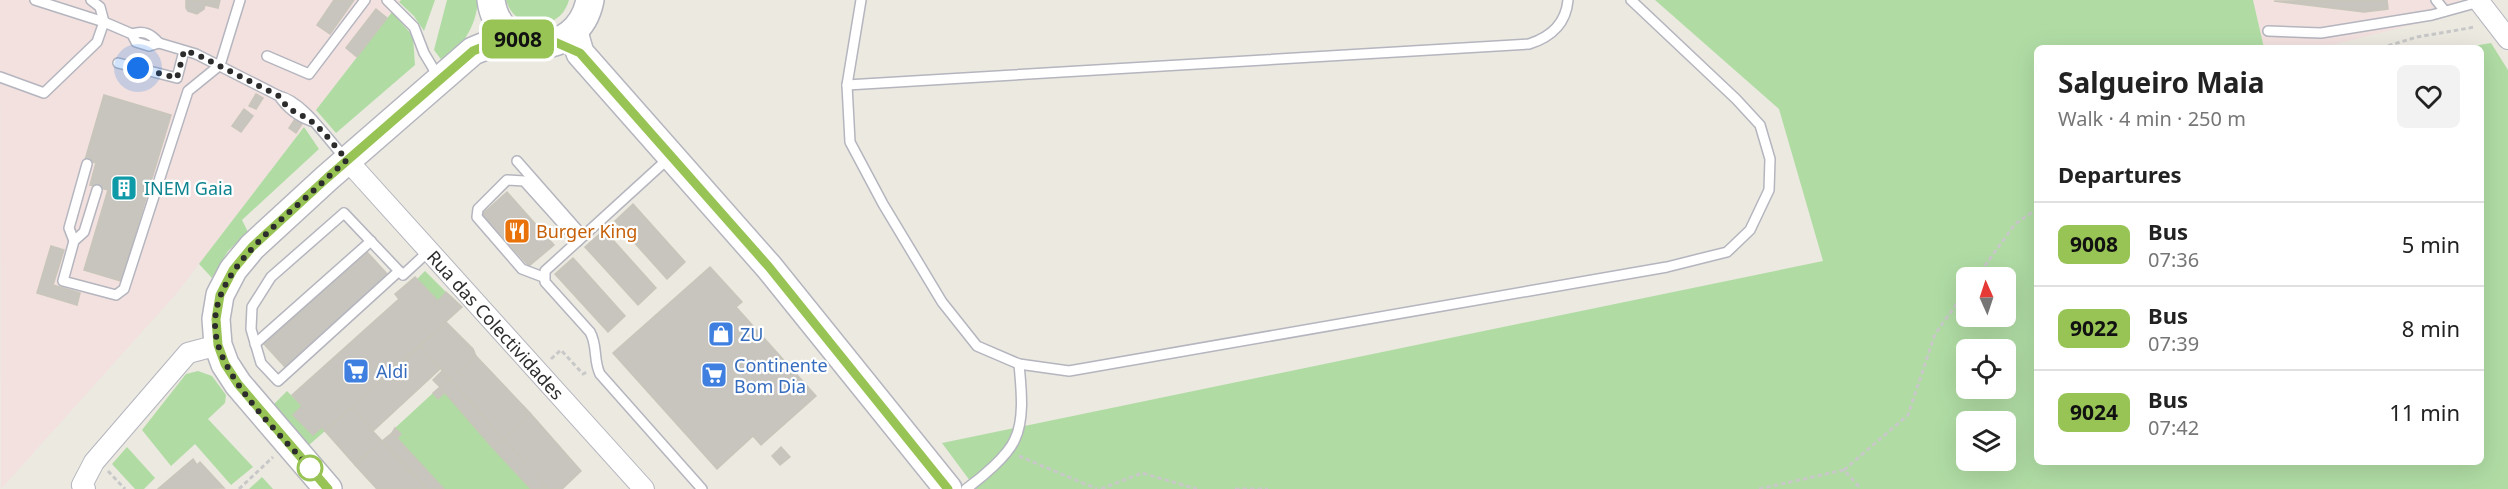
<!DOCTYPE html>
<html lang="en">
<head>
<meta charset="utf-8">
<style>
  body { margin:0; font-family:"Noto Sans",sans-serif; background:#f2f2f2; color:#222; height:100vh; display:flex; flex-direction:column; font-size:22px; white-space:nowrap }
  * { box-sizing:border-box; margin:0 }
  p { font-size:20px; color:#767676 }
  .icon { flex:none; width:33px; height:33px; fill:none; stroke:currentColor; stroke-width:2; stroke-linecap:round; stroke-linejoin:round }
  .map { position:relative; flex:1; overflow:hidden }
  .drawer { position:absolute; left:2034px; top:45px; width:450px; height:420px; display:flex; flex-direction:column; background:#fff; border-radius:9px; box-shadow:0 6px 24px #0002 }
  .drawer>* { flex:none }
  .badge { padding:0 12px; border-radius:9px; font-size:21px; line-height:39px }
  .needle { width:39px; rotate:357deg }
  .tools { position:absolute; left:1956px; top:267px; display:grid; gap:12px }
  .tools a { display:grid; place-items:center; width:60px; height:60px; border-radius:9px; background:#fff; box-shadow:0 6px 24px #0002; font-size:30px }
  .you { position:absolute; width:30px; height:30px; margin:-15px; border:4px solid #fff; border-radius:50%; background:#1a73e8; box-shadow:0 0 0 9px #1a73e833 }
  .map>.badge { position:absolute; translate:-50% -50%; box-shadow:0 0 0 3px #fff }
  h2 { padding:0 24px; font-size:22px; line-height:54px }
  .round { display:grid; place-items:center; flex:none; width:63px; height:63px; border-radius:9px; background:#f2f2f2 }
  .overview { display:flex; align-items:center; justify-content:space-between; height:102px; padding:0 24px }
  h1 { font-size:28px; font-weight:700; line-height:45px }
  ul { padding:0; list-style:none }
  li { display:flex; align-items:center; gap:18px; height:84px; padding:0 24px; border-top:2px solid #e0e0e0 }
  li div { flex:1 }
  li b { display:block; font-size:22px }
  li em { font-style:normal }
  li .badge { min-width:66px; font-weight:700; text-align:center }
  .map>svg:first-child { display:block }
</style>
</head>
<body>
<div class="map">
<svg width="2508" height="489" viewBox="0 0 2508 489">
  <rect width="100%" height="100%" fill="#ece9e1"/>
  <!-- medical -->
  <g fill="#f2e1df">
    <path d="M0,0h401l-224,293 -176,196z"/>
    <path d="M2253,0h207l8,11 -148,37h-56z"/>
  </g>
  <!-- green -->
  <g fill="#b0dca4" fill-rule="evenodd">
    <path d="M401,0h34l-11,31 -10,-15 -15,-14z"/>
    <path d="M447,0h31c-2,27 -15,45 -35,62l-9,-12z"/>
    <path d="M506,0h63c-9,33 -54,32 -63,0z"/>
    <path d="M1655,0h598l11,48h-227v414h444v-414h-19l29,-5 17,27v419h-1532l-34,-46 881,-182 -44,-152zM1966,278h40v38h-40zM1966,350h40v38h-40zM1966,422h40v38h-40z"/>
    <path d="M392,12l21,24 2,29 -79,68 -20,-23z"/>
    <path d="M304,127l15,22 -77,71 6,12 -20,19 -16,27 -13,-14z"/>
    <path d="M425,271l21,21 -8,9 -21,-22z"/>
    <path d="M198,371l14,5 14,19 -1,8 -17,16 45,48 -22,18 -36,-41 -24,22 -29,-36 44,-56z"/>
    <path d="M287,391l15,15 -8,9 19,20 9,-8 3,4 -16,14 -35,-41z"/>
    <path d="M445,392l86,97h-87l-47,-51 -2,-10 38,-35 5,5z"/>
    <path d="M127,447l28,31 -11,11h-9l-23,-25z"/>
    <path d="M262,477l11,12h-24z"/>
  </g>
  <!-- building -->
  <g fill="#c8c5bf" stroke="#c8c5ba" stroke-width="1.5">
    <path d="M186,0h34l-2,8 -13,-3 -1,4 -7,5 -9,-3 -2,-3z"/>
    <path d="M334,0h20l-24,34 -13,-9z"/>
    <path d="M2387,0l1,9 -24,3 -90,-11z"/>
    <path d="M376,9l11,9 -30,39 -11,-9z"/>
    <path d="M256,94l7,4 -7,11 -7,-3z"/>
    <path d="M104,95l67,20 -50,166 -37,-11 24,-80 -18,-5 6,-22 -11,-3z"/>
    <path d="M244,109l9,7 -12,16 -9,-6z"/>
    <path d="M295,119l7,5 -6,9 -7,-5z"/>
    <path d="M507,192l47,53 -25,21 -19,-21 -3,3 -28,-31z"/>
    <path d="M633,204l52,58 -18,17 -52,-58z"/>
    <path d="M604,230l52,58 -18,17 -53,-58z"/>
    <path d="M51,246l13,4 -11,35 27,8 -3,12 -40,-12z"/>
    <path d="M367,252l21,23 -103,92 -21,-23z"/>
    <path d="M573,258l52,58 -17,16 -53,-58z"/>
    <path d="M710,267l32,35 -6,5 80,89 -55,49 -8,-9 -36,33 -104,-116z"/>
    <path d="M415,277l23,24 8,-9 16,15 -137,124 -3,-4 -9,8 -20,-20 9,-9 -10,-11 107,-96 -4,-5z"/>
    <path d="M446,322l27,27 3,7 -26,23 -30,-33z"/>
    <path d="M420,346l20,23 -67,62 -22,-23z"/>
    <path d="M476,356l54,57 -27,26 -53,-60z"/>
    <path d="M442,371l8,8 -10,8 -7,-7z"/>
    <path d="M450,379l53,60 -11,8 -52,-60z"/>
    <path d="M440,387l5,5 -7,7 -5,-6z"/>
    <path d="M351,408l31,33 -27,24 -30,-34z"/>
    <path d="M530,413l51,58 -19,18h-14l-45,-50z"/>
    <path d="M395,428l6,6 -4,4 -5,-5z"/>
    <path d="M392,433l5,5 47,51h-17l-45,-48z"/>
    <path d="M503,439l45,50h-17l-39,-42z"/>
    <path d="M382,441l45,48h-50l-22,-24z"/>
    <path d="M781,447l9,10 -10,8 -8,-9z"/>
    <path d="M193,459l4,6 3,-3 24,26 -66,1z"/>
  </g>
  <g fill="none" stroke-linecap="round" stroke-linejoin="round">
    <defs>
      <g id="lane">
        <path d="M35,0l69,22 28,12 4,8 13,4 10,-3 37,11 83,42c24,5 49,44 67,63"/>
        <path d="M387,0l27,27 10,26 15,25"/>
        <path d="M861,0l-14,85 3,57 33,62 59,98 35,44 42,18 50,7 598,-104 60,-15 23,-22 19,-40 1,-31 -10,-34 -24,-26 -105,-99"/>
        <path d="M2436,0l9,11"/>
        <path d="M2268,31l53,2 111,-18 47,-13"/>
        <path d="M132,34c12,-4 19,0 27,9"/>
        <path d="M267,56l42,18 56,-74"/>
        <path d="M118,63l59,15 7,-27"/>
        <path d="M0,77l44,16 53,-51 7,-20 -4,-15 -9,-7"/>
        <path d="M847,85l682,-41c22,-7 37,-21 39,-44"/>
        <path d="M279,96c8,12 18,20 32,25"/>
        <path d="M670,157l-125,114v11l45,50c8,14 3,28 10,42l102,115"/>
        <path d="M517,161l66,75"/>
        <path d="M97,190l-13,42 -10,9 -11,40 53,14 8,-6 64,-198 32,-26 20,-65"/>
        <path d="M74,241l-5,-13 18,-64"/>
        <path d="M399,271l-121,110 -17,-18 -10,-34 1,-22 19,-30 73,-64 55,58 4,4 27,-25"/>
        <path d="M543,277l-21,-8 -45,-52 1,-8 29,-29 17,1 54,60"/>
        <path d="M255,344l116,-103"/>
        <path d="M966,489c15,-11 42,-33 49,-50 10,-21 6,-52 4,-75"/>
      </g>
      <g id="street">
        <path d="M2478,0l30,39"/>
        <path id="s1" d="M347,160l297,329"/>
        <path d="M85,489l-3,-4 12,-23 94,-109 30,-8"/>
      </g>
      <g id="secondary">
        <path d="M491,0c7,57 87,61 99,0"/>
        <path d="M574,32l6,21 189,214 179,222"/>
        <path d="M328,489l-90,-105 -13,-20 -7,-19 -2,-26 4,-24 13,-25 19,-23 75,-69 146,-127 39,-16"/>
      </g>
    </defs>
    <!-- lane casing -->
    <use href="#lane" stroke="#b4b5be" stroke-width="12"/>
    <!-- street casing -->
    <use href="#street" stroke="#b4b5be" stroke-width="22"/>
    <!-- secondary casing -->
    <use href="#secondary" stroke="#b4b5be" stroke-width="30"/>
    <!-- path -->
    <g stroke="#c8c8c8" stroke-width="3" stroke-dasharray="4.5 3" stroke-linecap="butt">
      <path d="M2381,48l36,-11 58,-10"/>
      <path d="M1976,278l39,-54 22,-15"/>
      <path d="M551,359l10,-9 22,24 4,-2"/>
      <path d="M1019,456l78,33"/>
      <path d="M1844,470l64,-55 27,-81 31,-43"/>
      <path d="M108,471l17,18"/>
      <path d="M239,489l34,-32"/>
      <path d="M1101,489l41,-16 55,16"/>
      <path d="M1235,489h33"/>
      <path d="M1759,489l85,-19 17,19"/>
    </g>
    <!-- lane -->
    <use href="#lane" stroke="#fff" stroke-width="9"/>
    <!-- street -->
    <use href="#street" stroke="#fff" stroke-width="20"/>
    <!-- secondary -->
    <use href="#secondary" stroke="#fff" stroke-width="27"/>
  </g>
  <g fill="none" stroke-linecap="round" stroke-linejoin="round">
    <defs>
      <path id="line" d="M328,489l-90,-105 -13,-20 -7,-19 -2,-26 4,-24 13,-25 19,-23 75,-69 146,-127 39,-16 20,9 23,-2 25,11 189,214 179,222"/>
    </defs>
    <!-- line casing -->
    <use href="#line" stroke="#fff" stroke-width="14"/>
    <!-- line -->
    <use href="#line" stroke="#98c455" stroke-width="9"/>
    <!-- walk -->
    <path stroke="#2c2c2c" stroke-width="6" stroke-dasharray="0 10.8" d="M138,68l39,10 7,-27 12,3 83,42c11,18 19,15 33,26 13,10 24,26 35,38 -20,18 -40,37 -61,55 -42,40 -95,87 -59,151 20,37 54,70 83,102"/>
  </g>
  <!-- icons -->
  <defs>
    <symbol id="building-square" viewBox="-11 -11 22 22"><rect x="-9" y="-9" width="18" height="18" rx="4" fill="#0f9aa8" stroke="#fff"/><path d="M-4-6H4V6H1V3H-1V6H-4ZM-2.5-4.3h1.7v1.8h-1.7ZM.8-4.3h1.7v1.8H.8ZM-2.5-1h1.7V.8h-1.7ZM.8-1h1.7V.8H.8Z" fill="#fff"/></symbol>
    <symbol id="restaurant-square" viewBox="-11 -11 22 22"><rect x="-9" y="-9" width="18" height="18" rx="4" fill="#e8710a" stroke="#fff"/><path d="M-5-6h1v4h1v-4h1v4h1v-4h1v5L-1.5 .5V6h-2V.5L-5-1ZM5-6V6H3V1.5H1.5Q1.5-4 5-6Z" fill="#fff"/></symbol>
    <symbol id="shop-square" viewBox="-11 -11 22 22"><rect x="-9" y="-9" width="18" height="18" rx="4" fill="#3f7fe0" stroke="#fff"/><path d="M-5-2.5h2.3a2.7 3.5 0 0 1 5.4 0H5L5.5 6h-11ZM-1.5-2.5h3a1.5 2.3 0 0 0-3 0Z" fill="#fff"/></symbol>
    <symbol id="supermarket-square" viewBox="-11 -11 22 22"><rect x="-9" y="-9" width="18" height="18" rx="4" fill="#3f7fe0" stroke="#fff"/><path d="M-6-5.5h2.5l.6 2H6L4.5 2H-2.5L-4.4-4H-6ZM-1.5 3.2a1.3 1.3 0 1 0 .1 0ZM3 3.2a1.3 1.3 0 1 0 .1 0Z" fill="#fff"/></symbol>
  </defs>
  <g fill-rule="evenodd">
    <use href="#building-square" x="109" y="173" width="30" height="30"/>
    <use href="#restaurant-square" x="502" y="216" width="30" height="30"/>
    <use href="#shop-square" x="706" y="319" width="30" height="30"/>
    <use href="#supermarket-square" x="341" y="356" width="30" height="30"/>
    <use href="#supermarket-square" x="699" y="360" width="30" height="30"/>
  </g>
  <!-- markers -->
  <circle fill="#fff" stroke="#98c455" stroke-width="3" cx="310" cy="468" r="12"/>
  <g text-anchor="middle" dominant-baseline="central" stroke-width="4.5" stroke-linejoin="round" paint-order="stroke">
    <!-- culture labels -->
    <g font-size="18" fill="#0d838f" stroke="#fff" text-anchor="start">
      <text x="144" y="188">INEM Gaia</text>
    </g>
    <!-- food labels -->
    <g font-size="18" fill="#c56008" stroke="#fff" text-anchor="start">
      <text x="536" y="231">Burger King</text>
    </g>
    <!-- street labels -->
    <g font-size="18" fill="#2c2c2c" stroke="#fff">
      <text stroke="none"><textPath href="#s1" startOffset="222">Rua das Colectividades</textPath></text>
    </g>
    <!-- shop labels -->
    <g font-size="18" fill="#366cbe" stroke="#fff" text-anchor="start">
      <text x="740" y="334">ZU</text>
      <text x="734" y="365">Continente<tspan x="734" dy="21">Bom Dia</tspan></text>
      <text x="376" y="371">Aldi</text>
    </g>
  </g>
</svg>
<div class="tools">
<a><svg class="needle" viewBox="-14 -14 28 28"><path d="M0-13l5 13h-10z" fill="#e53935"/><path d="M0 13l5-13h-10z" fill="#767676"/></svg></a>
<a><svg class="icon" aria-label="locate" viewBox="0 0 24 24"><circle cx="12" cy="12" r="6"/><path d="M12 2v4M12 18v4M2 12h4M18 12h4"/></svg></a>
<a><svg class="icon" aria-label="layers" viewBox="0 0 24 24"><path d="M12 4l9 5-9 5-9-5zM3 14l9 5 9-5"/></svg></a>
</div>
<div class="you" style="left:138px;top:68px"></div>
<b class="badge" style="left:518px;top:39px;background:#98c455;color:#111">9008</b>
<section class="drawer">
<div class="overview"><div><h1>Salgueiro Maia</h1><p>Walk · 4 min · 250 m</p></div><a class="round"><svg class="icon" aria-label="heart" viewBox="0 0 24 24"><path d="M12 20l-8-8c-3-5 5-10 8-4 3-6 11-1 8 4z"/></svg></a></div>
<h2>Departures</h2>
<ul>
<li><span class="badge" style="background:#98c455;color:#111">9008</span><div><b>Bus</b><p>07:36</p></div><em>5 min</em></li>
<li><span class="badge" style="background:#98c455;color:#111">9022</span><div><b>Bus</b><p>07:39</p></div><em>8 min</em></li>
<li><span class="badge" style="background:#98c455;color:#111">9024</span><div><b>Bus</b><p>07:42</p></div><em>11 min</em></li>
</ul>
</section>
</div>
</body>
</html>
